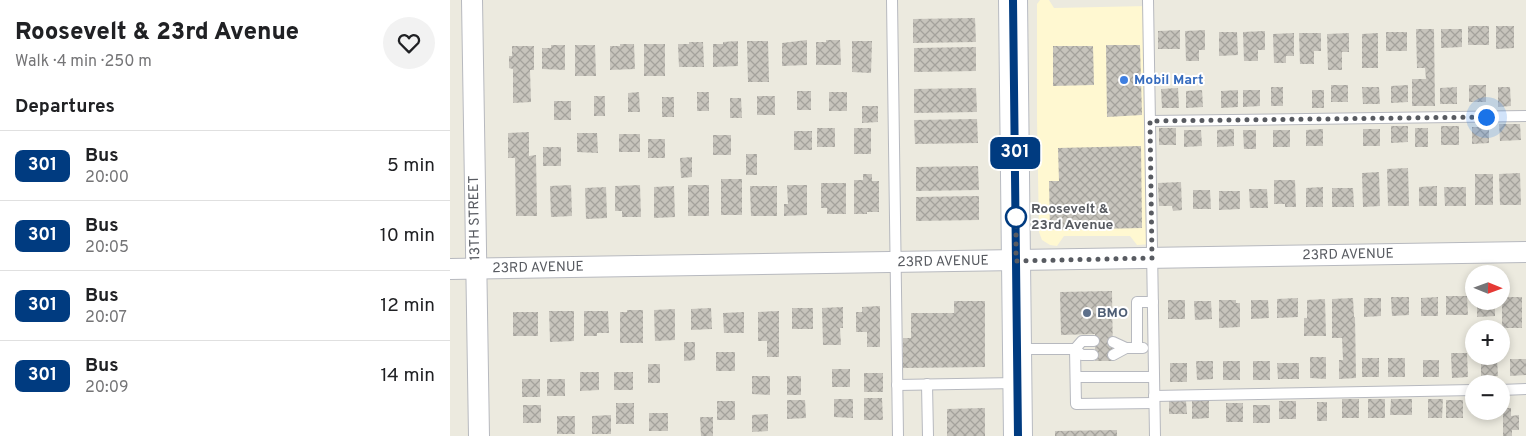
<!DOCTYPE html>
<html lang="en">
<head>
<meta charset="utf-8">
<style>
  body { margin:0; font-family:Overpass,sans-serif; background:#f2f2f2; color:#202124; height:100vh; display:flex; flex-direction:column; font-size:19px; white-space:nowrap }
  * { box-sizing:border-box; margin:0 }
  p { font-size:16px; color:#757577 }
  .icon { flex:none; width:28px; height:28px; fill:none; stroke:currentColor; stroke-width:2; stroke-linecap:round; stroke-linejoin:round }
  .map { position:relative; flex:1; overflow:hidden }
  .details { display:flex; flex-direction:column; background:#fff; width:450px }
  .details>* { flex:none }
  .badge { padding:0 10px; border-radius:8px; font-size:18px; line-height:32px }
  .needle { width:32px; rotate:91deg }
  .controls { position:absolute; left:1015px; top:265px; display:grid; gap:10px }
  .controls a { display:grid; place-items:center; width:45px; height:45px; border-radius:50%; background:#fff; box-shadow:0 2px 8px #0003; font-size:25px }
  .you { position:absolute; width:25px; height:25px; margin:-12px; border:4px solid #fff; border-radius:50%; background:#1a73e8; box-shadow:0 0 0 8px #1a73e833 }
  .map>.badge { position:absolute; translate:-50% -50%; box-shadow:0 0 0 2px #fff }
  h2 { padding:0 15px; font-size:19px; line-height:45px }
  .round { display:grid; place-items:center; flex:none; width:52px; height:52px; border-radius:26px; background:#f2f2f2 }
  .summary { display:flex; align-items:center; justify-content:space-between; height:85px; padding:0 15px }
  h1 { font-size:24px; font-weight:800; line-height:38px }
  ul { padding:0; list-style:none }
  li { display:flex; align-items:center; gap:15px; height:70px; padding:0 15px; border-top:1px solid #e0e0e0 }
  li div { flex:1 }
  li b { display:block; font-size:19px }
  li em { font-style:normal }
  li .badge { min-width:55px; font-weight:700; text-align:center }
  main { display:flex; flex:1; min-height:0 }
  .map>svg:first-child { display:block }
</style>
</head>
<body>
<main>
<section class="details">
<div class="summary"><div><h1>Roosevelt &amp; 23rd Avenue</h1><p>Walk · 4 min · 250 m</p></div><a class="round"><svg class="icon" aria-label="heart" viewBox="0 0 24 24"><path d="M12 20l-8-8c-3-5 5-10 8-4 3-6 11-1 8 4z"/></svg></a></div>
<h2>Departures</h2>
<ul>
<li><span class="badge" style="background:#003b80;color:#fff">301</span><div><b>Bus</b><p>20:00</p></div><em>5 min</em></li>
<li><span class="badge" style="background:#003b80;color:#fff">301</span><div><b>Bus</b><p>20:05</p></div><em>10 min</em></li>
<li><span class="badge" style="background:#003b80;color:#fff">301</span><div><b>Bus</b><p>20:07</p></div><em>12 min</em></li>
<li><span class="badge" style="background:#003b80;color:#fff">301</span><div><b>Bus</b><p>20:09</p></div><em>14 min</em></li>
</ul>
</section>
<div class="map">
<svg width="1076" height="436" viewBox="0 0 1076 436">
  <defs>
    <pattern id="building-cross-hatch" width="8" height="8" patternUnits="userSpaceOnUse" patternTransform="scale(1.25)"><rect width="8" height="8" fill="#c7c4bc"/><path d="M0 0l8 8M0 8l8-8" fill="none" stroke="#a4a29c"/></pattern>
  </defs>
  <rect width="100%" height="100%" fill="#eceadf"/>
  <!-- commercial -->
  <path fill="#fff8d1" d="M590,0h9l5,8 94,-2 4,238 -15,1 -7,-9h-66l-7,10 -7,-1 -8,-5 -3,-8 -2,-113v-115z"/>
  <!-- building -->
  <g fill="url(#building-cross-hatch)">
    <path d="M525,18l1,24 -63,1v-24z"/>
    <rect x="1018" y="26" width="21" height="19"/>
    <path d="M1046,26h18v22l-18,1z"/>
    <path d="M966,29h18l1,77h-23v-27h14l-1,-11h-8z"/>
    <path d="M991,29h21v18l-21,1z"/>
    <path d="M730,30v19h-22v-18z"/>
    <path d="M755,30v20h-6v11h-13l-1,-30z"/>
    <path d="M815,31v19h-7v11h-14l-1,-29z"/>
    <path d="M769,32h18l1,23 -19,1z"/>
    <rect x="936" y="32" width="21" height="19"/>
    <path d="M844,33v23h-8v7h-12l-1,-29z"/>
    <path d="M849,33h22v18h-7v13h-14z"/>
    <path d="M899,33v19h-7v18h-14l-1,-36z"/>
    <path d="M928,33v35h-16v-34z"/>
    <path d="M357,40v25l-25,1v-23z"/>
    <path d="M376,40h14l1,25h-25v-23h10z"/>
    <path d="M288,41v25l-25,1v-23h10v-2z"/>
    <path d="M297,41h21l1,41h-21z"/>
    <path d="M402,41h20l-1,32 -19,-1z"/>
    <path d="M239,42h14l1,25h-25l-1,-23h11z"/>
    <path d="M170,44h14l1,25 -25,1v-24h10z"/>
    <rect x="194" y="44" width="21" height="32"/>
    <path d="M101,45h14v25l-23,-1v-21h9z"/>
    <path d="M125,45h20l1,31h-21z"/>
    <path d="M656,45h34l2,70 -35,2z"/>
    <path d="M62,46h22v24h-4l1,32 -18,1v-34l-4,-1v-12h3z"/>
    <path d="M603,46h40l1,39 -41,1z"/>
    <path d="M526,47v24l-62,1v-24z"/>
    <rect x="881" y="85" width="17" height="17"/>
    <path d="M958,85v17l-17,1v-17z"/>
    <rect x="1019" y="85" width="17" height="17"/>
    <rect x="821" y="87" width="12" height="19"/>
    <path d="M912,87h17l1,17h-17z"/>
    <path d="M1007,87v17h-17v-16z"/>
    <path d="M1048,87h12l1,19 -13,1z"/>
    <path d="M526,88l1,24 -63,1v-24z"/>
    <path d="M728,88l1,20h-17l-1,-19z"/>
    <path d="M752,90l1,17 -17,1v-17z"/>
    <path d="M788,90v17l-17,1v-17z"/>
    <path d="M793,90h17v16l-17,1z"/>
    <rect x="862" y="90" width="12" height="18"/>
    <rect x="347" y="91" width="14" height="19"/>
    <path d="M189,92l1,20h-12v-19z"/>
    <rect x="247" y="92" width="12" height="19"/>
    <rect x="379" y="92" width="18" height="19"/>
    <rect x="144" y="96" width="11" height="20"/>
    <rect x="307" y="96" width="18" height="19"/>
    <rect x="212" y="97" width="12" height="20"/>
    <path d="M280,98h11l1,20h-12z"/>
    <rect x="104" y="101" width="17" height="19"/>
    <path d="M412,106h16v16l-16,1z"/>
    <path d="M527,119l1,24 -63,1 -1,-24z"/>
    <path d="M1049,124h21l1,16 -21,1z"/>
    <path d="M941,126h17v16l-17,1z"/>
    <rect x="991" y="126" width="18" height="19"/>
    <path d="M1022,127h17v16l-17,1z"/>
    <rect x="367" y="128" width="18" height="19"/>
    <rect x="404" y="128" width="17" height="26"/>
    <rect x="709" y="128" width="17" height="17"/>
    <rect x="965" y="128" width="13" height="19"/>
    <path d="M784,129v17l-17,1v-17z"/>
    <path d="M873,129v17h-17v-16z"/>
    <rect x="913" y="129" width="17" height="17"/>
    <path d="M734,130h17l1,16 -18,1z"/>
    <path d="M793,130h13v19h-12z"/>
    <rect x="823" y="130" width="17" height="17"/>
    <rect x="344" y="131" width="18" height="19"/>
    <path d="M79,132v24l7,-1 1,61h-21l-1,-58h-7v-25z"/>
    <path d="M127,133h20l1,20 -21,-1z"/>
    <rect x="169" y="134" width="21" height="18"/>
    <rect x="263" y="135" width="18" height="20"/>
    <rect x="198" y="139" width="17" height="19"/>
    <path d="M691,146l1,82 -92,2 -1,-49h10l-1,-33z"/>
    <rect x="93" y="147" width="18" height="19"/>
    <rect x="296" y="154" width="11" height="21"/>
    <path d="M242,157v20l-11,1 -1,-20z"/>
    <path d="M528,166l1,24 -63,1v-24z"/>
    <path d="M958,168l1,38h-21l-1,-37z"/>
    <path d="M929,172l1,34 -17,1 -1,-34z"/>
    <path d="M1070,173l1,32h-21l-1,-31z"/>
    <path d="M413,174h9v7h7v31h-12v2h-13v-34h9z"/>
    <rect x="1025" y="174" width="18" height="31"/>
    <rect x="271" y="179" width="21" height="36"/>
    <path d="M824,180h21l1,27h-11v-3h-11z"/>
    <path d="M731,182l1,28 -9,1 -1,-5h-13l-1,-23z"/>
    <path d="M371,183h25v31h-19v-6h-6z"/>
    <path d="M121,185l1,31 -21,1 -1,-31z"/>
    <path d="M190,185l1,32h-19v-6h-7v-25z"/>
    <rect x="238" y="185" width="21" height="31"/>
    <path d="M337,185h20v30l-23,1v-12h4z"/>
    <path d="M224,186l1,31 -21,1v-31z"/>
    <path d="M300,186h27v30h-26z"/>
    <path d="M987,186v20h-18v-19z"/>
    <path d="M156,187l1,31 -21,1 -1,-31z"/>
    <path d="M873,187v20h-17v-19z"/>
    <path d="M994,187h22v19h-21z"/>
    <path d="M882,188h21l1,19h-22z"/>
    <path d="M799,189h18l1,19h-18z"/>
    <path d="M743,190h17l1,19h-18z"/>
    <path d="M769,191h21v18l-21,1z"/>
    <path d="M529,196v24l-63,1v-24z"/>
    <path d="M662,291l1,70h-18v-27l-34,1 -1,-43z"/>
    <path d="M996,296h21l1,19h-22z"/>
    <path d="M941,297h18v18l-17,1z"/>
    <path d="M988,297v19h-17v-18z"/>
    <rect x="1052" y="297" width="20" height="31"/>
    <path d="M848,298v19l-21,1v-19z"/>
    <path d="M903,298l1,19h1l1,61 -17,1v-19h4l-1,-22h-10v-39z"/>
    <path d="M914,298h17v18l-17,1z"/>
    <path d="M875,299l1,37h-22v-18h3v-18z"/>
    <rect x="718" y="300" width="17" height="19"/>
    <path d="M769,300h17v3h4v24l-21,1z"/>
    <path d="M801,300h17l1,18 -18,1z"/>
    <path d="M504,301h31v66l-82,1v-30h8v-25h43z"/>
    <path d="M744,301h17l1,18 -17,1z"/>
    <path d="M1027,301h18v15l-18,1z"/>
    <path d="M430,306v41h-13v-15h-11v-20h6v-5z"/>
    <path d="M393,307v21h-3l1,17h-18l-1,-37z"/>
    <path d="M261,308l1,21 -21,1v-21z"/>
    <rect x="342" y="308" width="21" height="21"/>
    <path d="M225,309v31l-20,1 -1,-31z"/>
    <path d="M177,310h16v33h-23v-31h7z"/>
    <path d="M99,311h25v30l-24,1z"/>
    <path d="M134,311h24l1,22h-12v3h-13z"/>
    <path d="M329,311v46h-12v-16h-9v-29z"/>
    <rect x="63" y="312" width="25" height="24"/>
    <path d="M294,312v21h-20l-1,-20z"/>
    <path d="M234,342h11v18l-11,1z"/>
    <rect x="266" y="352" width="19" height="19"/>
    <path d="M1001,353h16l1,24 -16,1z"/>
    <path d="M860,357h16v22l-16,-1z"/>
    <rect x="912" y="358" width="17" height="19"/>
    <rect x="938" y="358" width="17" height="19"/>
    <path d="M1031,359h16l1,17h-17z"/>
    <path d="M1060,359h16v16l-16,1z"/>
    <rect x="973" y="360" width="16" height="17"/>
    <path d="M746,361h17v18l-16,1z"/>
    <rect x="773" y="361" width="17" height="19"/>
    <rect x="803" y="361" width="17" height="19"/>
    <rect x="720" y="363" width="17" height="19"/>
    <path d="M827,363h22v16h-21z"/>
    <rect x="198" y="364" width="12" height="19"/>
    <rect x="382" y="369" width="18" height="18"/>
    <path d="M130,372h19v18l-19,1z"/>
    <rect x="164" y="372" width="19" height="18"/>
    <rect x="414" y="373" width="19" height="19"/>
    <path d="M302,376h18v19l-18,-1z"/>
    <rect x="337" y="376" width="14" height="19"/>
    <rect x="72" y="379" width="18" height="18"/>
    <rect x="97" y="379" width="18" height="17"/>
    <path d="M414,398h18l1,22h-19z"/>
    <path d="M384,399h19v19l-19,-1z"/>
    <rect x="892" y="399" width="17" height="19"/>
    <rect x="918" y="399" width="17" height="19"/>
    <path d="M941,399h21v16h-22z"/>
    <path d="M978,399h15l-1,19h-14z"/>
    <path d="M337,400h18l1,18 -19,1z"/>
    <path d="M742,400h17v18l-17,1z"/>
    <rect x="996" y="400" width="17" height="18"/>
    <rect x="267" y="401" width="18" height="19"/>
    <path d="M719,401h17l1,13h-18z"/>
    <rect x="829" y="401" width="17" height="18"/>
    <rect x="867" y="402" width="10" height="19"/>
    <rect x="166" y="403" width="18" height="21"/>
    <rect x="776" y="403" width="17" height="19"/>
    <rect x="73" y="405" width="18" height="18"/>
    <rect x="803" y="405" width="17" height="18"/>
    <path d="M535,408v28h-38v-27z"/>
    <path d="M1053,408h8v8l8,-1v15h-7v6h-9z"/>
    <rect x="1028" y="411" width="17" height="5"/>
    <rect x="199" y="413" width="19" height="18"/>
    <path d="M318,414v17l-16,1v-17z"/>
    <path d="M161,415v19h-19v-18z"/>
    <rect x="107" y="416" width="18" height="18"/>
    <path d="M250,417h13v19h-12z"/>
    <path d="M667,430v6h-62v-5z"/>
  </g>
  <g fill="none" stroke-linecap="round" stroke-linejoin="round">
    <defs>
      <g id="service">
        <path d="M442,0l6,436"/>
        <path d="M698,0l7,436"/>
        <path d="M700,121l376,-5"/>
        <path d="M663,342l13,6"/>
        <path d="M687,348v-46h16"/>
        <path d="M568,349h57l1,55 78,-1"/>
        <path d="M625,349l7,-8h12"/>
        <path d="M625,349l7,6h11"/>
        <path d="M663,355l13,-7h17"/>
        <path d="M626,377h78"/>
        <path d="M477,384l1,52"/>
        <path d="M447,385l120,-2"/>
        <path d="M1051,390l25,-1"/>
        <path d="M704,396l320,-6"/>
      </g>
      <g id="minor">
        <path d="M22,0l7,436"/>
        <path d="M0,269l1076,-17"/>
      </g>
      <path id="secondary" d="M563,0l5,436"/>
    </defs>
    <!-- service casing -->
    <use href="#service" stroke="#b7b9bf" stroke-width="12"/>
    <!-- minor casing -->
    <use href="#minor" stroke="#b7b9bf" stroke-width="22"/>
    <!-- secondary casing -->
    <use href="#secondary" stroke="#b8bbc2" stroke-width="30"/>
    <!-- service -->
    <use href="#service" stroke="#fff" stroke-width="10"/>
    <!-- minor -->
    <use href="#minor" stroke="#fff" stroke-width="20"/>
    <!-- secondary -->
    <use href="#secondary" stroke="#fff" stroke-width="28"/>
  </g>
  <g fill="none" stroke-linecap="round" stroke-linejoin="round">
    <defs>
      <path id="line" d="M563,0l5,436"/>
    </defs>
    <!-- line casing -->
    <use href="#line" stroke="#fff" stroke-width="11"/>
    <!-- line -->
    <use href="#line" stroke="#003b80" stroke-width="8"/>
    <!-- walk -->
    <path stroke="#585b61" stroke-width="5" stroke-dasharray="0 9" d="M566,217v44l136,-3 -2,-137 336,-4"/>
  </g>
  <!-- markers -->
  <circle fill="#3f7fe0" stroke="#fff" stroke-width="2" cx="674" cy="80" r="5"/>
  <circle fill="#fff" stroke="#003b80" stroke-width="2.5" cx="566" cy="217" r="10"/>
  <circle fill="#5c6f8a" stroke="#fff" stroke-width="2" cx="637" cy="313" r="5"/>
  <g text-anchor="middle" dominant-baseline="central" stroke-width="4" stroke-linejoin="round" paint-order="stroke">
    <!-- shop labels -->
    <g font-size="14" font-weight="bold" fill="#366cbe" stroke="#fff" text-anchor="start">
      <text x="684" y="80">Mobil Mart</text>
    </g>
    <!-- stop labels -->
    <g font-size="14" font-weight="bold" fill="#585b61" stroke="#fff" text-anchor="start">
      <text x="581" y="209">Roosevelt &amp;<tspan x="581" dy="16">23rd Avenue</tspan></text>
    </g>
    <!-- street labels -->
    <g font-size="14" fill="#585b61" stroke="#fff">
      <text transform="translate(25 218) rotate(-91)">13TH STREET</text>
      <text transform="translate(898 255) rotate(-1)">23RD AVENUE</text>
      <text transform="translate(493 262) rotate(-1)">23RD AVENUE</text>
      <text transform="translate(88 268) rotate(-1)">23RD AVENUE</text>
    </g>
    <!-- service labels -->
    <g font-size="14" font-weight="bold" fill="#4e5e75" stroke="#fff" text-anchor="start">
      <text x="647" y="313">BMO</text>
    </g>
  </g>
</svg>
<div class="controls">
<a><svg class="needle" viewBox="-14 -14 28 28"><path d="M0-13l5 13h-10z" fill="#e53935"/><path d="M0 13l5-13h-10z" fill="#757577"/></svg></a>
<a>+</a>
<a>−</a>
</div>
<div class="you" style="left:1036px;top:117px"></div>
<b class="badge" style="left:565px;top:153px;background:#003b80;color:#fff">301</b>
</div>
</main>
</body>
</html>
